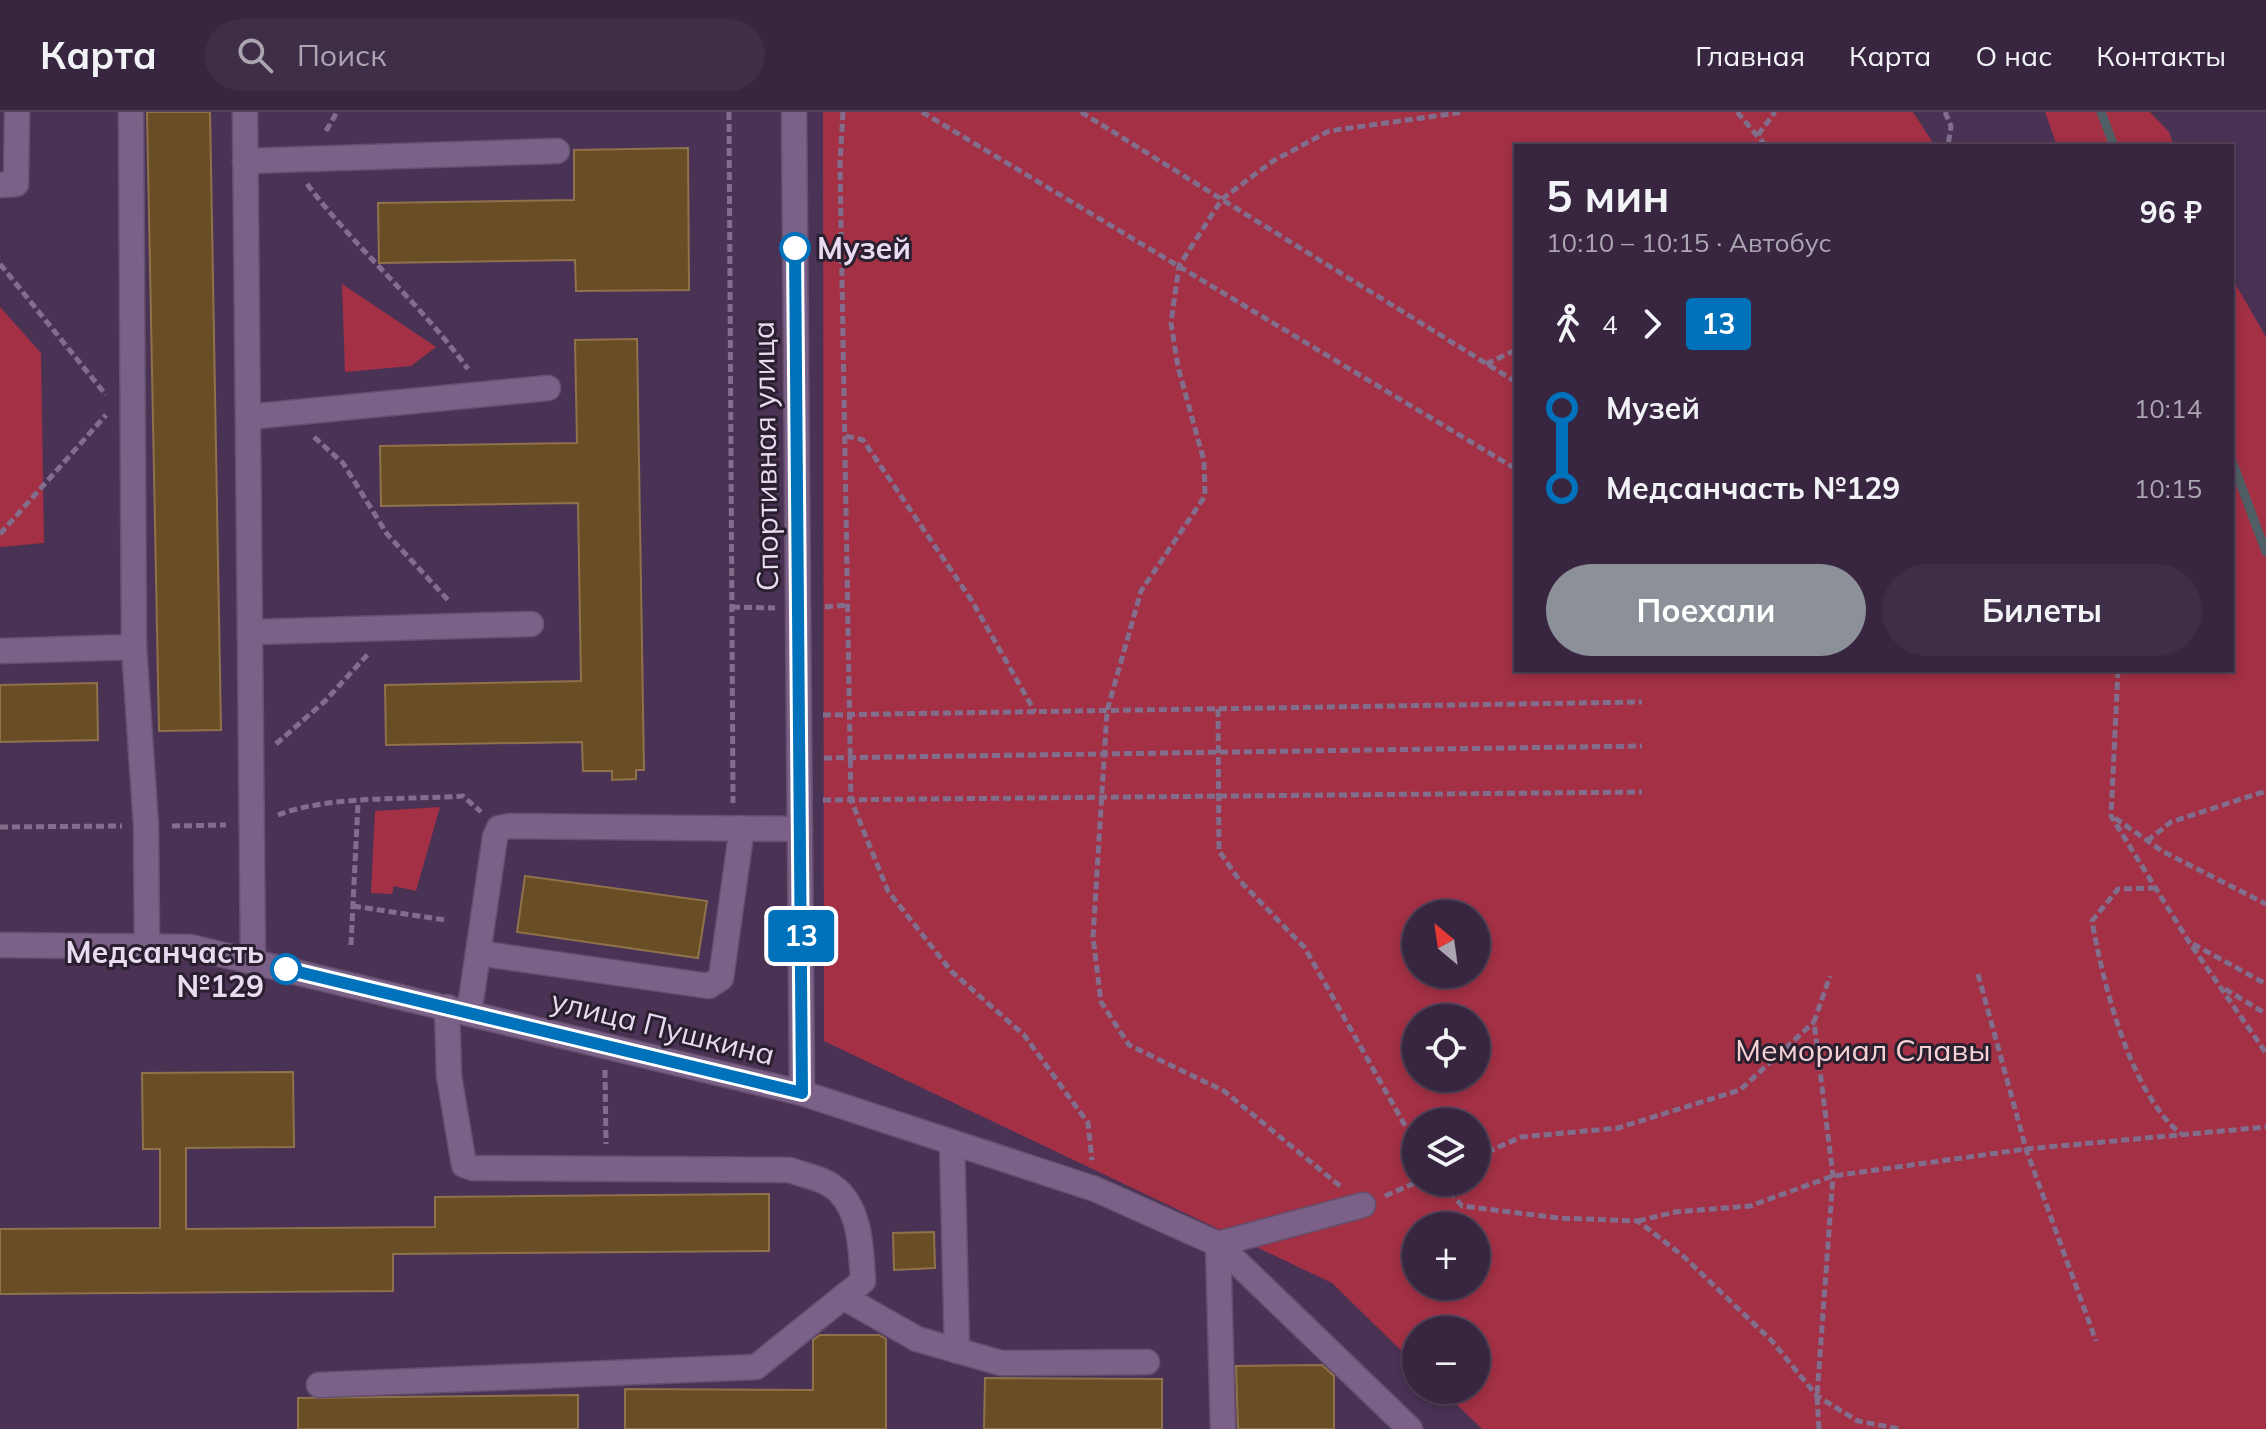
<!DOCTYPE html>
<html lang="ru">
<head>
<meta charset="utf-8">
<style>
  body { margin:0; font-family:Mulish,sans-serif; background:#3f2e47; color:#f1f3f6; height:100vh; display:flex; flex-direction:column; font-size:30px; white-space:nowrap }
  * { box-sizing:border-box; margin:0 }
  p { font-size:26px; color:#aba5b1 }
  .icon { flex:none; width:44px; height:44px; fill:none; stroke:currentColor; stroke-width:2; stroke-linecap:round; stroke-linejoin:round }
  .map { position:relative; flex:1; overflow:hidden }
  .sheet { position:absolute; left:1514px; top:32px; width:720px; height:528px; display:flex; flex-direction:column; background:#382640; border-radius:0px; box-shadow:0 4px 12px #0003,0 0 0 2px #524359 }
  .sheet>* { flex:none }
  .badge { padding:0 16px; border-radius:6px; font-size:28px; line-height:52px }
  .needle { width:52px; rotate:331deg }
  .buttons { position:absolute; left:1402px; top:788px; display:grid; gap:16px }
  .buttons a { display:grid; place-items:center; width:88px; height:88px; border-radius:50%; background:#382640; box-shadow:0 4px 12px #0003,0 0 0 2px #524359; font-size:40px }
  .map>.badge { position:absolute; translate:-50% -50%; box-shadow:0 0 0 4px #fff }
  .legs { display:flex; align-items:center; gap:12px; height:88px; padding:0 32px; font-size:26px }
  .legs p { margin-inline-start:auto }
  .overview { display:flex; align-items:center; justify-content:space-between; height:136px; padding:0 32px }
  h1 { font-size:44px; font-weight:700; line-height:60px }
  .button { display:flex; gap:16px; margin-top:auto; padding:16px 32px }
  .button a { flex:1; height:92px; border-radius:48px; background:#8c9099; color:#fff; font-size:32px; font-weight:700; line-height:92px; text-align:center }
  .button a+a { background:#3f2e47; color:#f1f3f6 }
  ul { padding:0 32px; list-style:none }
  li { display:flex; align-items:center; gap:28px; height:80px; font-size:30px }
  li i { display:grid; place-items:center; width:12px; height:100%; margin:0 10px; background:currentColor }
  li i::after { content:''; width:20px; height:20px; margin:-10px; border:6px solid; border-radius:50%; background:#382640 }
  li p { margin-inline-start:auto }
  li:first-child i { background:linear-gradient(#0000 50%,currentColor 0) }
  li:last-child i { background:linear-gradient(currentColor 50%,#0000 0) }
  header { display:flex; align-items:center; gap:48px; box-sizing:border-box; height:112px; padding:0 40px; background:#382640; border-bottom:2px solid #524359 }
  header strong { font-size:38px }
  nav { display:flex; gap:44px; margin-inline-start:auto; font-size:28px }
  .search { width:560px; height:72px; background:#3f2e47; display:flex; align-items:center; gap:20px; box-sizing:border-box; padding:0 28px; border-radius:44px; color:#aba5b1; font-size:30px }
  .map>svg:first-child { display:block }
</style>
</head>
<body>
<header>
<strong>Карта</strong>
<div class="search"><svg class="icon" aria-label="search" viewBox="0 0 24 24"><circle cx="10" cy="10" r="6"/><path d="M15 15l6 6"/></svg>Поиск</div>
<nav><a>Главная</a><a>Карта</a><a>О нас</a><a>Контакты</a></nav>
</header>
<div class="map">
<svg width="2266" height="1317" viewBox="0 0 2266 1317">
  <rect width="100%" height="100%" fill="#4a3255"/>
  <!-- green -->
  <g fill="#a33045" fill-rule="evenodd">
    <path d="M823,0h1090l22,34h-419v524h716v-392l34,59v1092h-784l-40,-39h34v-60h-60v35l-84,-82 -508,-242zM1416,802h60v60h-60zM1416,906h60v60h-60zM1416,1010h60v60h-60zM1416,1114h60v60h-60z"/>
    <path d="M2045,0h105l19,20 5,14h-117z"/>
    <path d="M342,172l94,63 -25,19 -66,6z"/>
    <path d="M0,195l41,46 3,190 -44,4z"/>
    <path d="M440,695l-24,84 -22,-5 -2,8 -21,-1 4,-82z"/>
  </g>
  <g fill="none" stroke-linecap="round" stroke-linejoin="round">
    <!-- stream -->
    <g stroke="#505f66" stroke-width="9">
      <path d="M2101,0l13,34"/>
      <path d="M2232,349l34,91"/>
    </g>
  </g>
  <!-- building -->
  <g fill="#694d25" stroke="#8f724b" stroke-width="2">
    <path d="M147,0h63l11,618 -62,1z"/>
    <path d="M688,36l1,142 -113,1 -1,-31 -196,3 -1,-60 196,-3v-50z"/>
    <path d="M637,227l7,431h-8v9l-24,1v-9h-29l-1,-29 -196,3 -1,-60 196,-4 -3,-178 -197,3 -1,-60 197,-3 -2,-103z"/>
    <path d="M97,571l1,57 -98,2v-57z"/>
    <path d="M525,764l182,25 -9,57 -181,-26z"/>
    <path d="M293,960l1,75 -108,1v81l249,-2v-30l334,-3v57l-376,3v37l-393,3v-65l160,-1v-79h-17l-1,-76z"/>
    <path d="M934,1120l1,36 -41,2 -1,-37z"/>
    <path d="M820,1223h59l7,4v90h-261v-40l188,1v-50z"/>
    <path d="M1322,1253l12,11v53h-96l-2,-63z"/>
    <path d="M985,1266l177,1v50h-178z"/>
    <path d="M578,1283v34h-280v-31z"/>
  </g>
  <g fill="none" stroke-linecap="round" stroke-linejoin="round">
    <defs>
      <g id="minor">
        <path d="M245,0l8,849"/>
        <path d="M794,0l8,981"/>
        <path d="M245,49l312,-10"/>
        <path d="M0,73l16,-1 1,-72"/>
        <path d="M248,305l300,-29"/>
        <path d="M250,520l281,-8"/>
        <path d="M134,535l12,179 1,121"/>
        <path d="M0,539l134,-4 -3,-535"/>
        <path d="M0,833l191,2 16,4 595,142 293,96 123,55 192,185"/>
        <path d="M478,841l17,-116 4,-9 11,-2 290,3"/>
        <path d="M469,901l9,-60 231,33 12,-8 21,-150"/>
        <path d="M952,1030l5,209"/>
        <path d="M843,1185l74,42 84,24 146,-1"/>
        <path d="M319,1273l437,-18 107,-86c-2,-32 -2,-75 -31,-95 -11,-8 -29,-11 -42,-16l-317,-2 -9,-3 -15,-89 -2,-69"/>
        <path d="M1223,1317l-5,-185 145,-39"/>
      </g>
    </defs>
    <!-- minor casing -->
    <use href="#minor" stroke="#644f6d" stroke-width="27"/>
    <!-- path -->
    <g stroke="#826e8c" stroke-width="5" stroke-dasharray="8 4" stroke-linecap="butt">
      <path d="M729,0l4,691"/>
      <path d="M843,0l-3,52 11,636 37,91 63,80 73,64 64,88 4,37"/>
      <path d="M922,0l594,357"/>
      <path d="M1081,0l435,270"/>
      <path d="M1737,0l29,34"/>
      <path d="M1945,0l6,14 -3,20"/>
      <path d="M326,19l11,-19"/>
      <path d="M1758,23l17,-23"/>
      <path d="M307,72c50,66 113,119 161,185"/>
      <path d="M0,152l106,131"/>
      <path d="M1486,252l30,-14"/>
      <path d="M846,324l17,4 109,161 63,111"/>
      <path d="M314,325l29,26 44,71 62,67"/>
      <path d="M0,422l106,-119"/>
      <path d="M732,495l43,1"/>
      <path d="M825,495l23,-2"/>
      <path d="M2118,558l-7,146 78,126 77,111"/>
      <path d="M1218,597l1,142 21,30 65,67 111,197"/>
      <path d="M823,603l819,-13"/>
      <path d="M276,632l49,-43 44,-48"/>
      <path d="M824,646l818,-12"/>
      <path d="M823,688l819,-8"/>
      <path d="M278,703c52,-20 129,-15 185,-19l18,16"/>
      <path d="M2115,706l47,33 104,53"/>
      <path d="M172,714l54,-1"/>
      <path d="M0,715l122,-1"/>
      <path d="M2147,729l24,-19 95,-31"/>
      <path d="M2156,776l-38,1 -26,32c11,62 38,172 89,213"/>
      <path d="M353,794l92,14"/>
      <path d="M2193,832l73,40"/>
      <path d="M351,833l7,-142"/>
      <path d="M1978,862l48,175 70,192"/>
      <path d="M2225,877l41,25"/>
      <path d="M605,958l1,74"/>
      <path d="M1476,1045l45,-20 97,-9 122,-38 74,-68"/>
      <path d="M1442,1070l20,24 96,12 80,3 45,35 89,85 45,55 41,25 42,8"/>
      <path d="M1340,1074l-116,-95 -95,-46 -28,-43 -8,-65 14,-226 34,-120 64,-95 -1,-35 -26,-94 -7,-44 8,-57 43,-67 51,-38 56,-30 135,-19"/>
      <path d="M1385,1084l32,-14"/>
      <path d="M1638,1109l37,-9 75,-6 83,-30 193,-27 240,-22"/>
      <path d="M1819,1317l-2,-33 16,-220 -19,-154 16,-46"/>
    </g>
    <!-- minor -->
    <use href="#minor" stroke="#7b6188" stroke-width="24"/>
  </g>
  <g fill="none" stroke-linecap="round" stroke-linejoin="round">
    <defs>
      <path id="line-1" d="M286,857l516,124 -7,-845"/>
    </defs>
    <!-- line-1 casing -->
    <use href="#line-1" stroke="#fff" stroke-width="18"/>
    <!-- line-1 -->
    <use href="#line-1" stroke="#0072bc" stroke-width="12"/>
  </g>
  <!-- markers -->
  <g fill="#fff" stroke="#0072bc" stroke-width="4">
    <circle cx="795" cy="136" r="14"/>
    <circle cx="286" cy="857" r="14"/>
  </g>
  <g text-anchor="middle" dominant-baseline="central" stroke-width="6" stroke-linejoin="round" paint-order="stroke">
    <!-- stop labels -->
    <g font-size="30" font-weight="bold" fill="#e9dbf1" stroke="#2a1f2f" text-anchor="start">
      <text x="817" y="136">Музей</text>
      <text x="264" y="840" text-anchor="end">Медсанчасть<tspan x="264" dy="34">№129</tspan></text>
    </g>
    <!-- street labels -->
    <g font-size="30" fill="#e9dbf1" stroke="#2a1f2f">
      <text transform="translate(765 344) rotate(-91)">Спортивная улица</text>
      <text transform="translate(663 915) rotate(14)">улица Пушкина</text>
    </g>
    <!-- park labels -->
    <g font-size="30" fill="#f5d1d3" stroke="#2a1f2f">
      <text x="1863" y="938">Мемориал Славы</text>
    </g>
  </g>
</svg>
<div class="buttons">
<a><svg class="needle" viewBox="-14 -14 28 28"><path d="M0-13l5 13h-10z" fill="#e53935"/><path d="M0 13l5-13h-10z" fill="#aba5b1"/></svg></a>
<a><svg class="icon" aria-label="locate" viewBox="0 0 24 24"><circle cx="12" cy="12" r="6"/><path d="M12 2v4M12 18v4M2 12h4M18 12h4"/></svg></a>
<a><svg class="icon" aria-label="layers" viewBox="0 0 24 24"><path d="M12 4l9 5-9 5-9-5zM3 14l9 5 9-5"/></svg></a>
<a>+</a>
<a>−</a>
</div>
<b class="badge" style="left:801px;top:824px;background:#0072bc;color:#fff">13</b>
<section class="sheet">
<div class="overview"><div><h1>5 мин</h1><p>10:10 – 10:15 · Автобус</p></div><b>96 ₽</b></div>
<div class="legs"><svg class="icon" aria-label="walk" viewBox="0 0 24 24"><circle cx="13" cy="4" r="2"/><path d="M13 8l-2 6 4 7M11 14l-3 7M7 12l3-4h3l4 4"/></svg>4<svg class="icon" aria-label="forward" viewBox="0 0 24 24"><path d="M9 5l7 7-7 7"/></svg><b class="badge" style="background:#0072bc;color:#fff">13</b></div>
<ul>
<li><i style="color:#0072bc"></i><b>Музей</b><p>10:14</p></li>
<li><i style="color:#0072bc"></i><b>Медсанчасть №129</b><p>10:15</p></li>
</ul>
<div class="button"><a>Поехали</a><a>Билеты</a></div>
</section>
</div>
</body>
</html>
